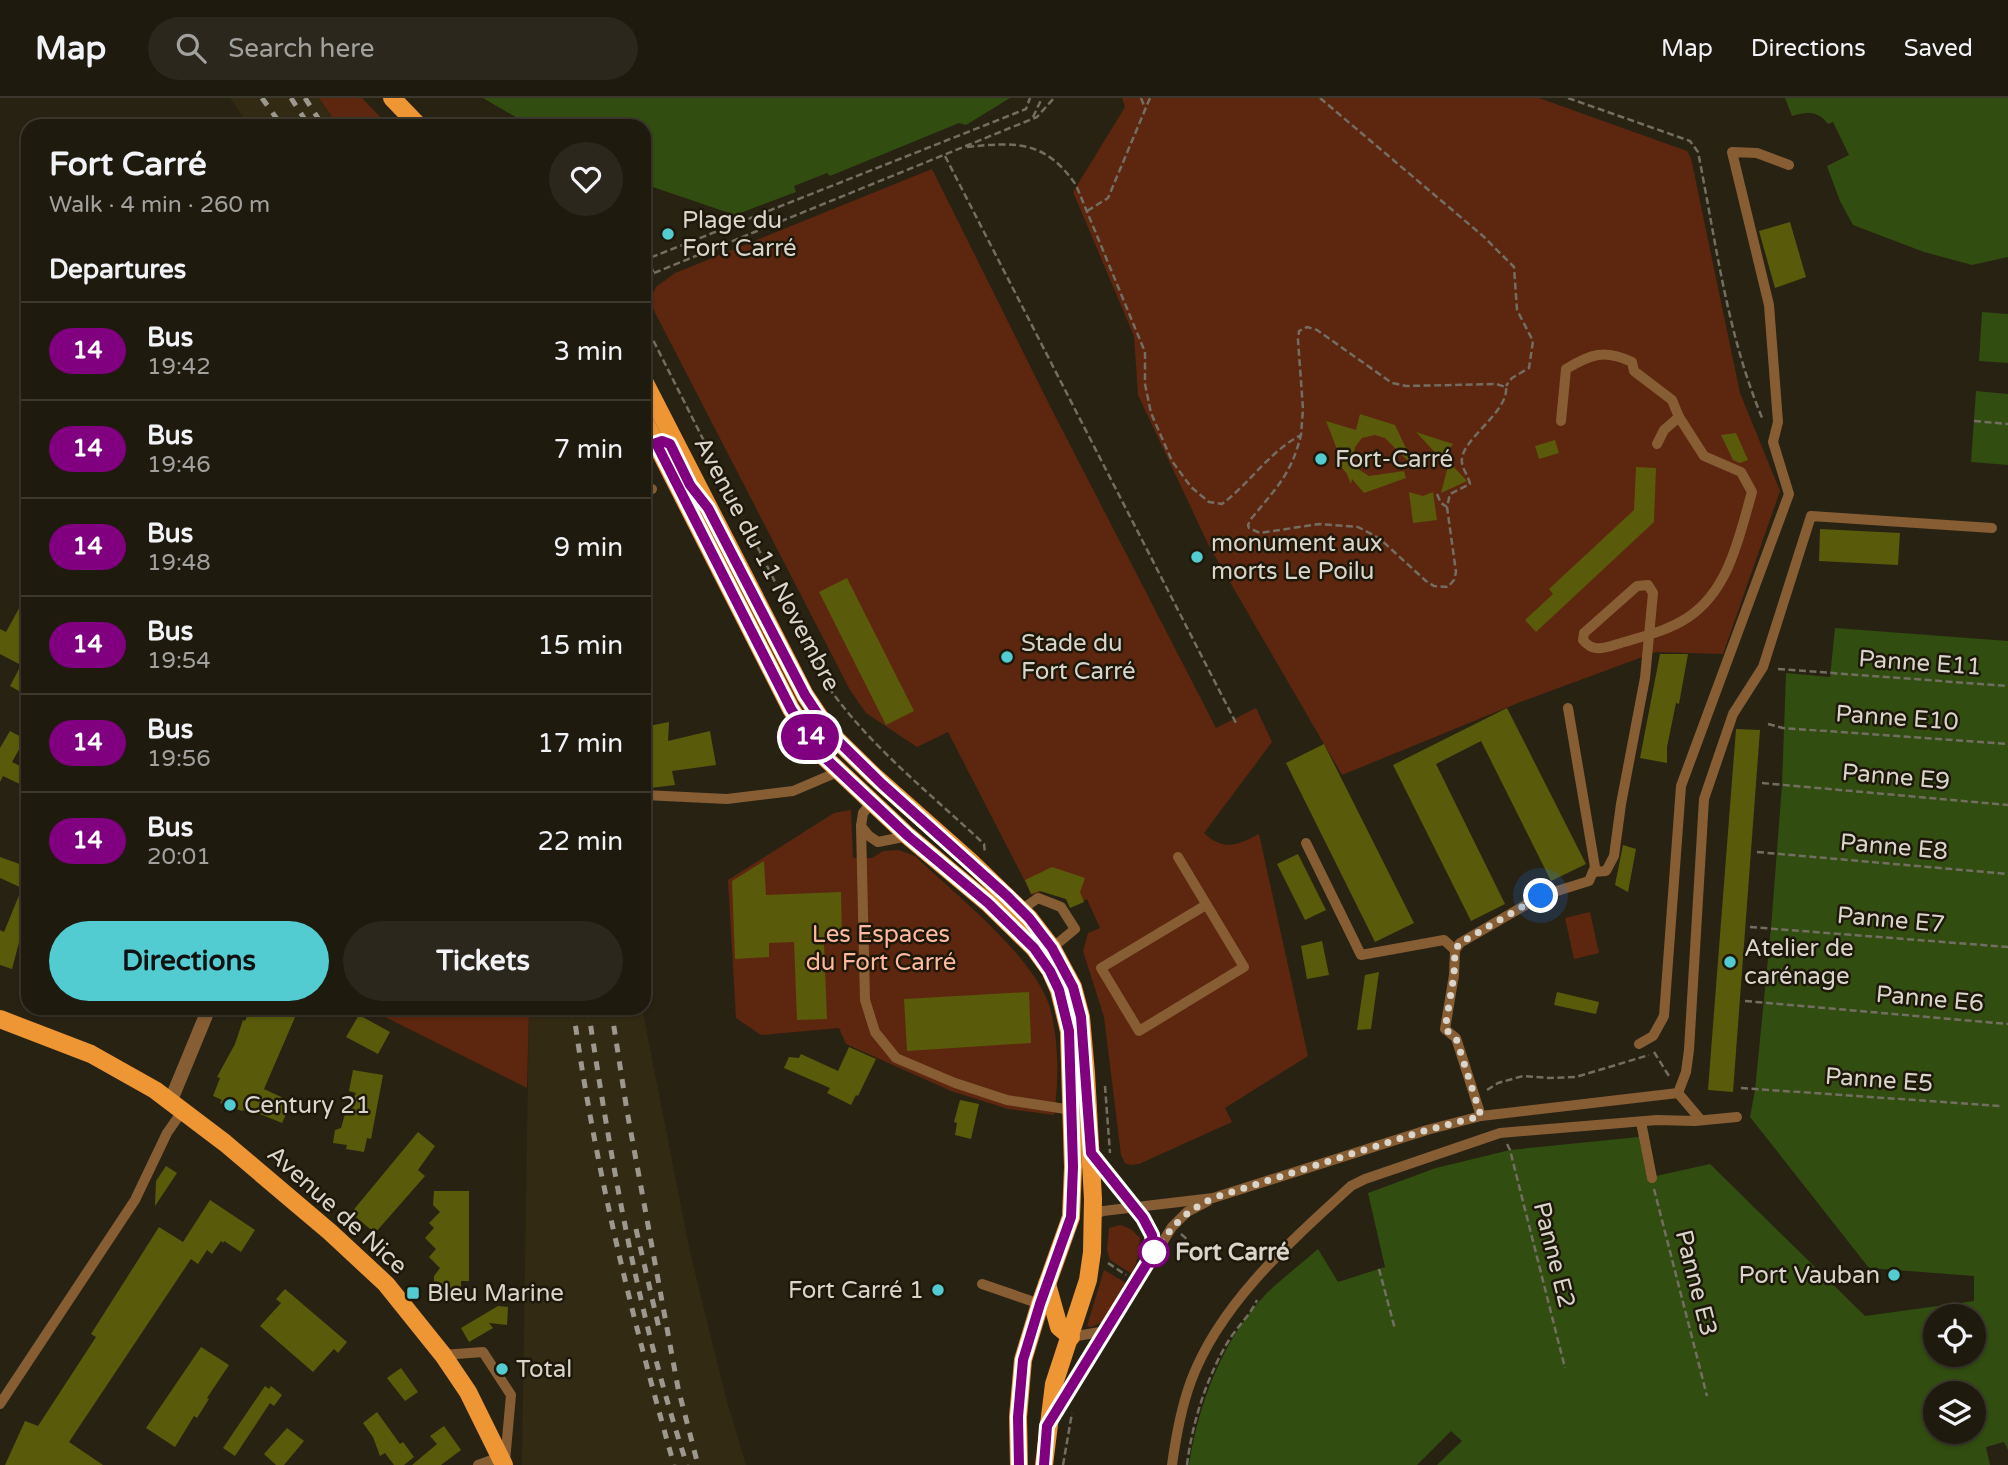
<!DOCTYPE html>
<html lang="en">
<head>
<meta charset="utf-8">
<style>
  body { margin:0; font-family:"Varela Round",sans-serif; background:#2b271c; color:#f1f3f6; height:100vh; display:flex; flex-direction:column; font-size:26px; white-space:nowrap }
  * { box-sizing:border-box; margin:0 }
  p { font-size:23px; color:#a1a19e }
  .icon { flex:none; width:38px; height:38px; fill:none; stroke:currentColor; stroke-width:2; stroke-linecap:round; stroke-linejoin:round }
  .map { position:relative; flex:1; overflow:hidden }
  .side { position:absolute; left:21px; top:21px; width:630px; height:896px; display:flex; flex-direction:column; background:#1e1a0e; border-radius:21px; box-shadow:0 2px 5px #0004,0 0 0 2px #3c382e }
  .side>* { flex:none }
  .badge { padding:0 14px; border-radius:23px; font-size:24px; line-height:46px }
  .buttons { position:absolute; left:1923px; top:1206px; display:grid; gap:14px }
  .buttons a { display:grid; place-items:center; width:63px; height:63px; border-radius:50%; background:#1e1a0e; box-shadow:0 2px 5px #0004,0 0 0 2px #3c382e; font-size:35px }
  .you { position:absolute; width:35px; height:35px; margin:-18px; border:5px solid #fff; border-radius:50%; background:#1a73e8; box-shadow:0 0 0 10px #1a73e833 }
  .map>.badge { position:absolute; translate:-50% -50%; box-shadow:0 0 0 4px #fff }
  h2 { padding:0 28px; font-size:26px; line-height:63px }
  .round { display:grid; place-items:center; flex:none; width:74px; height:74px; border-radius:37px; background:#2b271c }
  .headline { display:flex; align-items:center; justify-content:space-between; height:119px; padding:0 28px }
  h1 { font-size:33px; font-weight:800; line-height:52px }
  .primary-button { display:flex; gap:14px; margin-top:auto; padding:14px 28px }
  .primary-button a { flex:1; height:80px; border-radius:42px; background:#52ccd0; color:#111; font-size:28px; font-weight:800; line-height:80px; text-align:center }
  .primary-button a+a { background:#2b271c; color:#f1f3f6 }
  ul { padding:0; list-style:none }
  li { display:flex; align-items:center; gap:21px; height:98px; padding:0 28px; border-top:2px solid #3c382e }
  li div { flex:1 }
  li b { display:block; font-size:26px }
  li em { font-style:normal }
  li .badge { min-width:77px; font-weight:700; text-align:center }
  header { display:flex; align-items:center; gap:42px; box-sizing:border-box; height:98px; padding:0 35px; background:#1e1a0e; border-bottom:2px solid #3c382e }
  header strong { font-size:33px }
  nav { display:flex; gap:38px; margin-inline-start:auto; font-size:24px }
  .search { width:490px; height:63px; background:#2b271c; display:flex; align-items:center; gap:18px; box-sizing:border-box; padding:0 24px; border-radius:38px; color:#a1a19e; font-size:26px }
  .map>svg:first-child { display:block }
</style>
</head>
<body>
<header>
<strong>Map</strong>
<div class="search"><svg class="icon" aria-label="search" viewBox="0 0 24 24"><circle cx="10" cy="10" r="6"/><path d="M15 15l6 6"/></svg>Search here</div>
<nav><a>Map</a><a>Directions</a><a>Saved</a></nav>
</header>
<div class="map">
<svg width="2008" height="1367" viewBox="0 0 2008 1367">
  <rect width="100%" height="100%" fill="#282213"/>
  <!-- built -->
  <g fill="#332a14">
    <path d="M230,0h89l19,28h-89z"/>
    <path d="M529,910h113l48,244 36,146 20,67h-224z"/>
  </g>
  <!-- green -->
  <g fill="#5d260e">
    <path d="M319,0h43l27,28h-51z"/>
    <path d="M1122,0h417l148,53 4,7 49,235 40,98 -57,163 -67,-2 -133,49 -181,74 -133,-229 -71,-151 -4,-59 -61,-144 52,-85z"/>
    <path d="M932,71l119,239 165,320 40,-20 16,34 -68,91c20,18 32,13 55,1l49,222 -83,52 7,14 -93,42 -9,1 -5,-2 -4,-8 -17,-138 -21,-66 5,-18 12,-5 -13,-29 -17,9 -4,-9 -24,-8 -10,4 -84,-163 -31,15 -51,-34 -16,-23 -201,-389 7,-14 19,-14z"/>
    <path d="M851,712l2,48h19l11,-7 16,-1 16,6c39,37 121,102 135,152 9,33 9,74 4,107l-46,-6 -57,-18 -105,-47 -7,-16 -78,7 -25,-17 -8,-138 106,-67z"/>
    <path d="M1590,814l9,41 -25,6 -9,-41z"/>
    <path d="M367,910h162l-2,80z"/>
    <path d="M1120,1127l11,4 9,9 -2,19 -6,17 -22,-14 -3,-10 2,-22z"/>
    <path d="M1104,1172l22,13 -24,39 -10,5 -5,-1z"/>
  </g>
  <!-- water -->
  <g fill="#314d10" fill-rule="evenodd">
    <path d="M483,0h527l-44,27 -7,-2 -129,53 -3,-3 -33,13 2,6 -61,23 -91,-31v-58h-113z"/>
    <path d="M1785,0h223v159l-36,8 -48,-13 -71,-27 -13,-24 -13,-35 22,-11 -16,-33 -5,2c-11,-14 -20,-12 -36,-8z"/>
    <path d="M1982,214l26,2v49l-29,-2z"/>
    <path d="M1976,293l32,3v71l-37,-3z"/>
    <path d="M1835,530l173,13v809l-4,-8 -18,5 4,18h-553l25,-24 -11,-10 -34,34h-228c9,-60 34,-126 76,-170 16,-16 36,-31 53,-46l20,33 47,-15 -17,-74 68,-25 74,-18 129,-13 8,41 63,-14 155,152 109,-15v-25l-105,-8 -119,-151 5,-27 16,-162 11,-143 4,-112 44,4zM1936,1218h38v38h-38zM1936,1295h38v39h-38z"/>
  </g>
  <!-- building -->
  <g fill="#5a5a0b">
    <path d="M1790,124l16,55 -31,11 -16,-57z"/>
    <path d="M1360,316l35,11 18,38 -2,1 -26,-26 -10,-3 -13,3 -7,9 -3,18 17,11 35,-5 2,7 -42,15 -12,-14 -1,5 -4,-10 -12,-15 4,-4 1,2 -14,-36 30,9z"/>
    <path d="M1416,334l37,12 -12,15z"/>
    <path d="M1736,335l12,27 -8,3 -7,-3 -12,-25z"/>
    <path d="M1555,342l4,13 -20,6 -4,-13z"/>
    <path d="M1449,364l18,19 -26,12z"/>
    <path d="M1636,369l20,1 -2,54 -118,110 -11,-12 28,-26 -4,-5 85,-79z"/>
    <path d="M1409,394l14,4 10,-4 4,28 -24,3z"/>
    <path d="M1820,431l80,4 -2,32 -79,-4z"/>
    <path d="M847,480l67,133 -28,14 -67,-133z"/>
    <path d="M28,494v104l-18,-10 11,-21 -21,-11v-25l6,3z"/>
    <path d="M1660,556h28l-9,50 -3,-1 -9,44v16l-27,-5z"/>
    <path d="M1507,610l79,156 -35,17 -70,-140 -45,23 69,140 -34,17 -78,-156z"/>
    <path d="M669,624l-1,19 42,-10 6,34 -44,6 3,14 -25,3v-4l-6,1v-58z"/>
    <path d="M1736,631l24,1 -27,362 -25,-2z"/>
    <path d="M10,633l15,8 -13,23 16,8v18l-25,-12 -3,6v-34z"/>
    <path d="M1324,646l90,179 -39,19 -89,-179z"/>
    <path d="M1623,747l13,4 -8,43 -13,-7z"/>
    <path d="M1298,756l28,56 -21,10 -28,-56z"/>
    <path d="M0,759l28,10v41l-16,61 -12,-4v-35l4,2 18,-44 -22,-10z"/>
    <path d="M764,763l2,34 75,-3 1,48 -18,1 3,78 -30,1 -3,-78 -25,1v14l-34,2 -3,-78z"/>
    <path d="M1052,769l33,11 -5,14 4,10 -14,6 -4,-9 -26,-8 -9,3 -6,-14z"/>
    <path d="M1322,843l7,34 -22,4 -6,-33z"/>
    <path d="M1379,874l-8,57 -14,1 8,-55z"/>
    <path d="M1029,894l2,51 -124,8 -3,-52z"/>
    <path d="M1557,894l42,10 -3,12 -42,-9z"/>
    <path d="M250,910h49l-35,81 28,13 -10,21 -27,-11 -1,3 -11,-5 -1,1 -22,-8 2,-3 -9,-4 7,-18 -3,-1 18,-33 8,-24 2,1z"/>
    <path d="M359,917l31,17 -12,22 -32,-17z"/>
    <path d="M849,949l27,12 -18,37 -2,-1 -5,10 -24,-12 3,-5 -46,-20 5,-11 10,1 2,-4 37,17z"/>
    <path d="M353,972l30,5 -12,64 -4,-1 -3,14 -18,-3 1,-4 -14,-2 2,-13 6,-2 4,-14 11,-21 -7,-2z"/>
    <path d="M960,1002l19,4 -8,35 -16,-4 2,-12 -3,-1z"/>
    <path d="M418,1034l17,14 -17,24 7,6 -50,57 -24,-20z"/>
    <path d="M166,1068l11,7 -22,33 1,-25z"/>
    <path d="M434,1093h35v90h-8v9h-23l-4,-4v-10l6,-8 -11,-11 7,-8 -11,-11 9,-10 -5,-5 11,-11 -7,-7z"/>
    <path d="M210,1102l45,30 -14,22 -17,-11 -1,2 -2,-2 -9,13 -5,-4 -9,14 -7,-5 -122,183 34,23h-98l20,-44 13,5 58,-89 -5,-3 68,-107 24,15z"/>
    <path d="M285,1191l62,53 -9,11 -4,-4 -21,23 -53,-46 21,-23 -5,-4z"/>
    <path d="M498,1208l10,1 -1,18 -18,-2 4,5 -24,14 -8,-14z"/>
    <path d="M201,1249l28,18 -22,33 2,1 -12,19 -3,-2 -19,31 -29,-19z"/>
    <path d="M401,1270l17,24 -13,9 -18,-23z"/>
    <path d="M265,1288l4,3 2,-3 11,9 -8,11 -4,-3 -35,53 -12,-8z"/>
    <path d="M377,1314l23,32 3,-2 11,15 -10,8h-10l-9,-12 -5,3 -7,-19 -10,-14z"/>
    <path d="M444,1328l17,24 -20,15h-29l25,-21 -7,-8z"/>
    <path d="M287,1330l17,13 -20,24h-8l-12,-11z"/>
  </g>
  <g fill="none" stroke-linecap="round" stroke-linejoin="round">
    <!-- path -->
    <g stroke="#736e61" stroke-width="2.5" stroke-dasharray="7 3.5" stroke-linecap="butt">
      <path d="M1141,0l4,10"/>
      <path d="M1320,0l163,138 31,31 3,43 16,31 -4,27 -17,10 -6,8"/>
      <path d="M1568,0l122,43 8,11c18,90 29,183 65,268"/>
      <path d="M1033,19l9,-19"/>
      <path d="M967,49c49,-5 78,-7 109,38l69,167v32l6,29 21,48 19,26 18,15 13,2c28,-21 48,-53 79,-69l2,-26 -5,-69 1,-9 8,-4 10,3 75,53 14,3 90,-2 10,3c3,26 -48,54 -44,76 1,7 7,14 8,21l-20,10 -3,13 9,65 -2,8 -6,7 -14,-1 -8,-5 -47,-43 -21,-11 -39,-3 -59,9 -11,-5 -1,-3 3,-6c25,-31 40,-44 50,-84"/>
      <path d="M945,58l292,569"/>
      <path d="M1087,113l21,-13 42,-100"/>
      <path d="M644,145l4,11 -1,5 379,-150 4,-11"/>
      <path d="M644,162l3,-1 7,14 -10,11"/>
      <path d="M654,175l383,-156 17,-19"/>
      <path d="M644,224l183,363c43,62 103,108 157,159l1,9"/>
      <path d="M1974,323l34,3"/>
      <path d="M1437,396l4,9 6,4"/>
      <path d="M1778,571l230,17"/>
      <path d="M1768,626l15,4 225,16"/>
      <path d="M1762,685l246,22"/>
      <path d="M1757,754l251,22"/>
      <path d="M1750,829l258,20"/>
      <path d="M1745,903l263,23"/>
      <path d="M1654,954l15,24"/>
      <path d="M1105,988l5,67"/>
      <path d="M1741,990l260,18"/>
      <path d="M1487,992l11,-7 25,-7 26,2 27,-1 73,-22"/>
      <path d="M1507,1046l3,6 55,218"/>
      <path d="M1654,1091l53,207"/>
      <path d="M1181,1136l8,7"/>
      <path d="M1108,1165l18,12"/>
      <path d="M1379,1171l16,60"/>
      <path d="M1063,1367l9,-52"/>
      <path d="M1187,1367c5,-42 20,-89 42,-125 9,-14 22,-26 28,-40"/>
    </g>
    <!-- service -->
    <g stroke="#875d34" stroke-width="10">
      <path d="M1561,323l5,-52c25,-15 38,-20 66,-7l2,9 38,29 7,17 -15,13 -7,14"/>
      <path d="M644,395l8,-4"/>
      <path d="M644,697l83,4 66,-8 47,-20"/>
      <path d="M872,704l-9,11 -2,13 8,10 9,6 30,-6"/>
      <path d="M861,728l4,174 10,32 21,26 59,25 52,17 65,10"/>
      <path d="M1306,745l55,112 83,-15 11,10"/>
      <path d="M1178,759l66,110 -105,64 -38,-63 105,-63"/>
      <path d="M1593,774l13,-1 8,-15 7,-52 24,-126 8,-85 -5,-8 -11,1 -53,47 -1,7c11,14 24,7 38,3 23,-7 46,-12 66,-25 42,-27 52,-81 65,-126l-11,-20 -37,-16 -25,-39"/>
      <path d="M1021,812l17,-12 23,9 14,22 -23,19"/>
      <path d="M1639,946l14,-8 11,-20 17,-230 108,-292 -16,-52 5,-20 -9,-117 -37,-153 25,1 32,12"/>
      <path d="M1678,995l8,-21 3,-22 15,-251 29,-85 30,-47 48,-151 181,12"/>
      <path d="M1481,1018l-25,-78 -11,-9 9,-54 1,-25 5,-7 81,-47 48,-15 6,-14 -27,-159"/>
      <path d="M1641,1024l11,56"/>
      <path d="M1093,1056c24,30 56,58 61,98"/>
      <path d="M1094,1117l9,-4 110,-13 214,-68 54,-14 197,-23 22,26"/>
      <path d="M982,1186l58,20"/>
      <path d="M1071,1239l35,-6"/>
      <path d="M443,1257l40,-3 28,43 -6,66"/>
      <path d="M0,1306l135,-204 32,-67 16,-23"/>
      <path d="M1053,1319l119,-190 15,-15 21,-11"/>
      <path d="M478,1367l22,-8"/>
      <path d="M1172,1367c4,-29 9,-57 19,-84 29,-78 100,-140 160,-195l14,-7 135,-46 157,-13 38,1 42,-4"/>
    </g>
    <!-- minor -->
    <path stroke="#875d34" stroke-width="14" d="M171,1002l38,-92"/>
    <!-- primary -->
    <g stroke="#ee9633" stroke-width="18">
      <path d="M392,0l27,28"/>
      <path d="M644,283l161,314 26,39 43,42 98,87 57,55 23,30 21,39 8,30 5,56 7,126 -1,53 -4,28 -34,104 -10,81"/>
      <path d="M644,322l147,289 31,46 86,81 80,67 46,45 16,22 9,20 10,41 4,136 -2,50 -31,87 -17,56 -5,57 1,48"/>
      <path d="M0,921l91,35 64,36 70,53 105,89 56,52 57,71 25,37 36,73"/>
      <path d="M1047,1186l12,43 12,10"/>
    </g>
    <!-- rail -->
    <g stroke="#9d988d" stroke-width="5" stroke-dasharray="9 9" stroke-linecap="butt">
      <path d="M262,0l20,28"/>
      <path d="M291,0l18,28"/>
      <path d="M305,0l18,28"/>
      <path d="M573,910c21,155 58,306 101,457"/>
      <path d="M588,910c23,154 50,309 99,457"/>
      <path d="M611,910l16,103 51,277 20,77"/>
      <path d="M636,1131l23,99"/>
    </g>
  </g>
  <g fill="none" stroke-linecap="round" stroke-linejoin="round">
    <defs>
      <path id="line" d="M1019,1367l-1,-48 5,-57 17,-56 31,-87 2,-50 -4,-136 -10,-41 -9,-19 -16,-23 -46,-45 -80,-67 -86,-81 -31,-46 -135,-266 6,-2 8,3 20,41 18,23 97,187 26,39 51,50 125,112 22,22 23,30 21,39 8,30 10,136 52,65 9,17 2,17 -107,174 -3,39"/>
    </defs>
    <!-- line casing -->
    <use href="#line" stroke="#fff" stroke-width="16"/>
    <!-- line -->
    <use href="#line" stroke="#800080" stroke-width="10"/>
    <!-- walk -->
    <path stroke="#d9d5cb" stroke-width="7" stroke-dasharray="0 12.6" d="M1154,1154c21,-28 26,-37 59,-54l214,-68 54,-14 -25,-78 -11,-9 9,-54 1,-25 5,-7 81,-47"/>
  </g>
  <!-- markers -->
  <g fill="#52ccd0" stroke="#1e180a" stroke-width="2.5">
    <circle cx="668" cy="136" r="7"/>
    <circle cx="1321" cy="361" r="7"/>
    <circle cx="1197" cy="459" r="7"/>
    <circle cx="1007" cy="559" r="7"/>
    <circle cx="1730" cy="864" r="7"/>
    <circle cx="230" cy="1007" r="7"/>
    <circle cx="1894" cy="1177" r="7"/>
    <circle cx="938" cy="1192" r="7"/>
    <rect x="406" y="1188" width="14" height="14" rx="3.5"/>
    <circle cx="502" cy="1271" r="7"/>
  </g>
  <circle fill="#fff" stroke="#800080" stroke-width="3.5" cx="1154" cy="1154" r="14"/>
  <g text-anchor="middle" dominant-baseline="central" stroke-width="5" stroke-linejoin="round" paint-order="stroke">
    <!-- poi labels -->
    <g font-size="24" fill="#d9d5cb" stroke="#1e180a" text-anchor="start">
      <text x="682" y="122">Plage du<tspan x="682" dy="28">Fort Carré</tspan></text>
      <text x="1335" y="361">Fort-Carré</text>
      <text x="1211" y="445">monument aux<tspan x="1211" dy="28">morts Le Poilu</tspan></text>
      <text x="1021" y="545">Stade du<tspan x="1021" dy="28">Fort Carré</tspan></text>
      <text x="1744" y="850">Atelier de<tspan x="1744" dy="28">carénage</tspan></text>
      <text x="244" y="1007">Century 21</text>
      <text x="1880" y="1177" text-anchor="end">Port Vauban</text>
      <text x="924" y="1192" text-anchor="end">Fort Carré 1</text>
      <text x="427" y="1195">Bleu Marine</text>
      <text x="516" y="1271">Total</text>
    </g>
    <!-- street labels -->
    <g font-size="24" fill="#d9d5cb" stroke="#1e180a">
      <text transform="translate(767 466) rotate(62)">Avenue du 11 Novembre</text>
      <text transform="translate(1920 565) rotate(4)">Panne E11</text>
      <text transform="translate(1897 620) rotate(4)">Panne E10</text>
      <text transform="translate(1896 679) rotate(5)">Panne E9</text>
      <text transform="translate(1894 749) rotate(5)">Panne E8</text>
      <text transform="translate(1891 822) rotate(5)">Panne E7</text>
      <text transform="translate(1930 901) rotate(5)">Panne E6</text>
      <text transform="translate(1879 982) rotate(4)">Panne E5</text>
      <text transform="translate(337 1112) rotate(42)">Avenue de Nice</text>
      <text transform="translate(1554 1157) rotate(76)">Panne E2</text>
      <text transform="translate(1696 1185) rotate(76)">Panne E3</text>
    </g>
    <!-- park labels -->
    <g font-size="24" fill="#feb99e" stroke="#1e180a">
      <text x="881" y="836">Les Espaces<tspan x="881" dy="28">du Fort Carré</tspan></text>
    </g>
    <!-- stop labels -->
    <g font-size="24" font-weight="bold" fill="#d9d5cb" stroke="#1e180a" text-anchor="start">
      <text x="1175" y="1154">Fort Carré</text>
    </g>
  </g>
</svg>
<div class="buttons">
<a><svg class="icon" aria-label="locate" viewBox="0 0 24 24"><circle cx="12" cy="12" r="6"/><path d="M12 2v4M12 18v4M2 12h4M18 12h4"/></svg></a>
<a><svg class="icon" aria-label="layers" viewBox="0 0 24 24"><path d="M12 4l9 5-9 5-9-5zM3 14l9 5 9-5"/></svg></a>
</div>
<div class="you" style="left:1541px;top:798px"></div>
<b class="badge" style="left:810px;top:639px;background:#800080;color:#fff">14</b>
<section class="side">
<div class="headline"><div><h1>Fort Carré</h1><p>Walk · 4 min · 260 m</p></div><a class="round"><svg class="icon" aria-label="heart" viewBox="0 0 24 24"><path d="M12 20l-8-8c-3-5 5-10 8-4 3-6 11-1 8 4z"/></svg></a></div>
<h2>Departures</h2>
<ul>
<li><span class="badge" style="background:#800080;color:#fff">14</span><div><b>Bus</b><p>19:42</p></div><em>3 min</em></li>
<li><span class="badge" style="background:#800080;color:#fff">14</span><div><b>Bus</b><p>19:46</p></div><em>7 min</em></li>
<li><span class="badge" style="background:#800080;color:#fff">14</span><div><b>Bus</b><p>19:48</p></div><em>9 min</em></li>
<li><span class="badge" style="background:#800080;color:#fff">14</span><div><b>Bus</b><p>19:54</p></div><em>15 min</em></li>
<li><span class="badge" style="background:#800080;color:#fff">14</span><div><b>Bus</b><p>19:56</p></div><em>17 min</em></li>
<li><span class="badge" style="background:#800080;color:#fff">14</span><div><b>Bus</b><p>20:01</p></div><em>22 min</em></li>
</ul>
<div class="primary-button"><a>Directions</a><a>Tickets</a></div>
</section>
</div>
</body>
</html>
